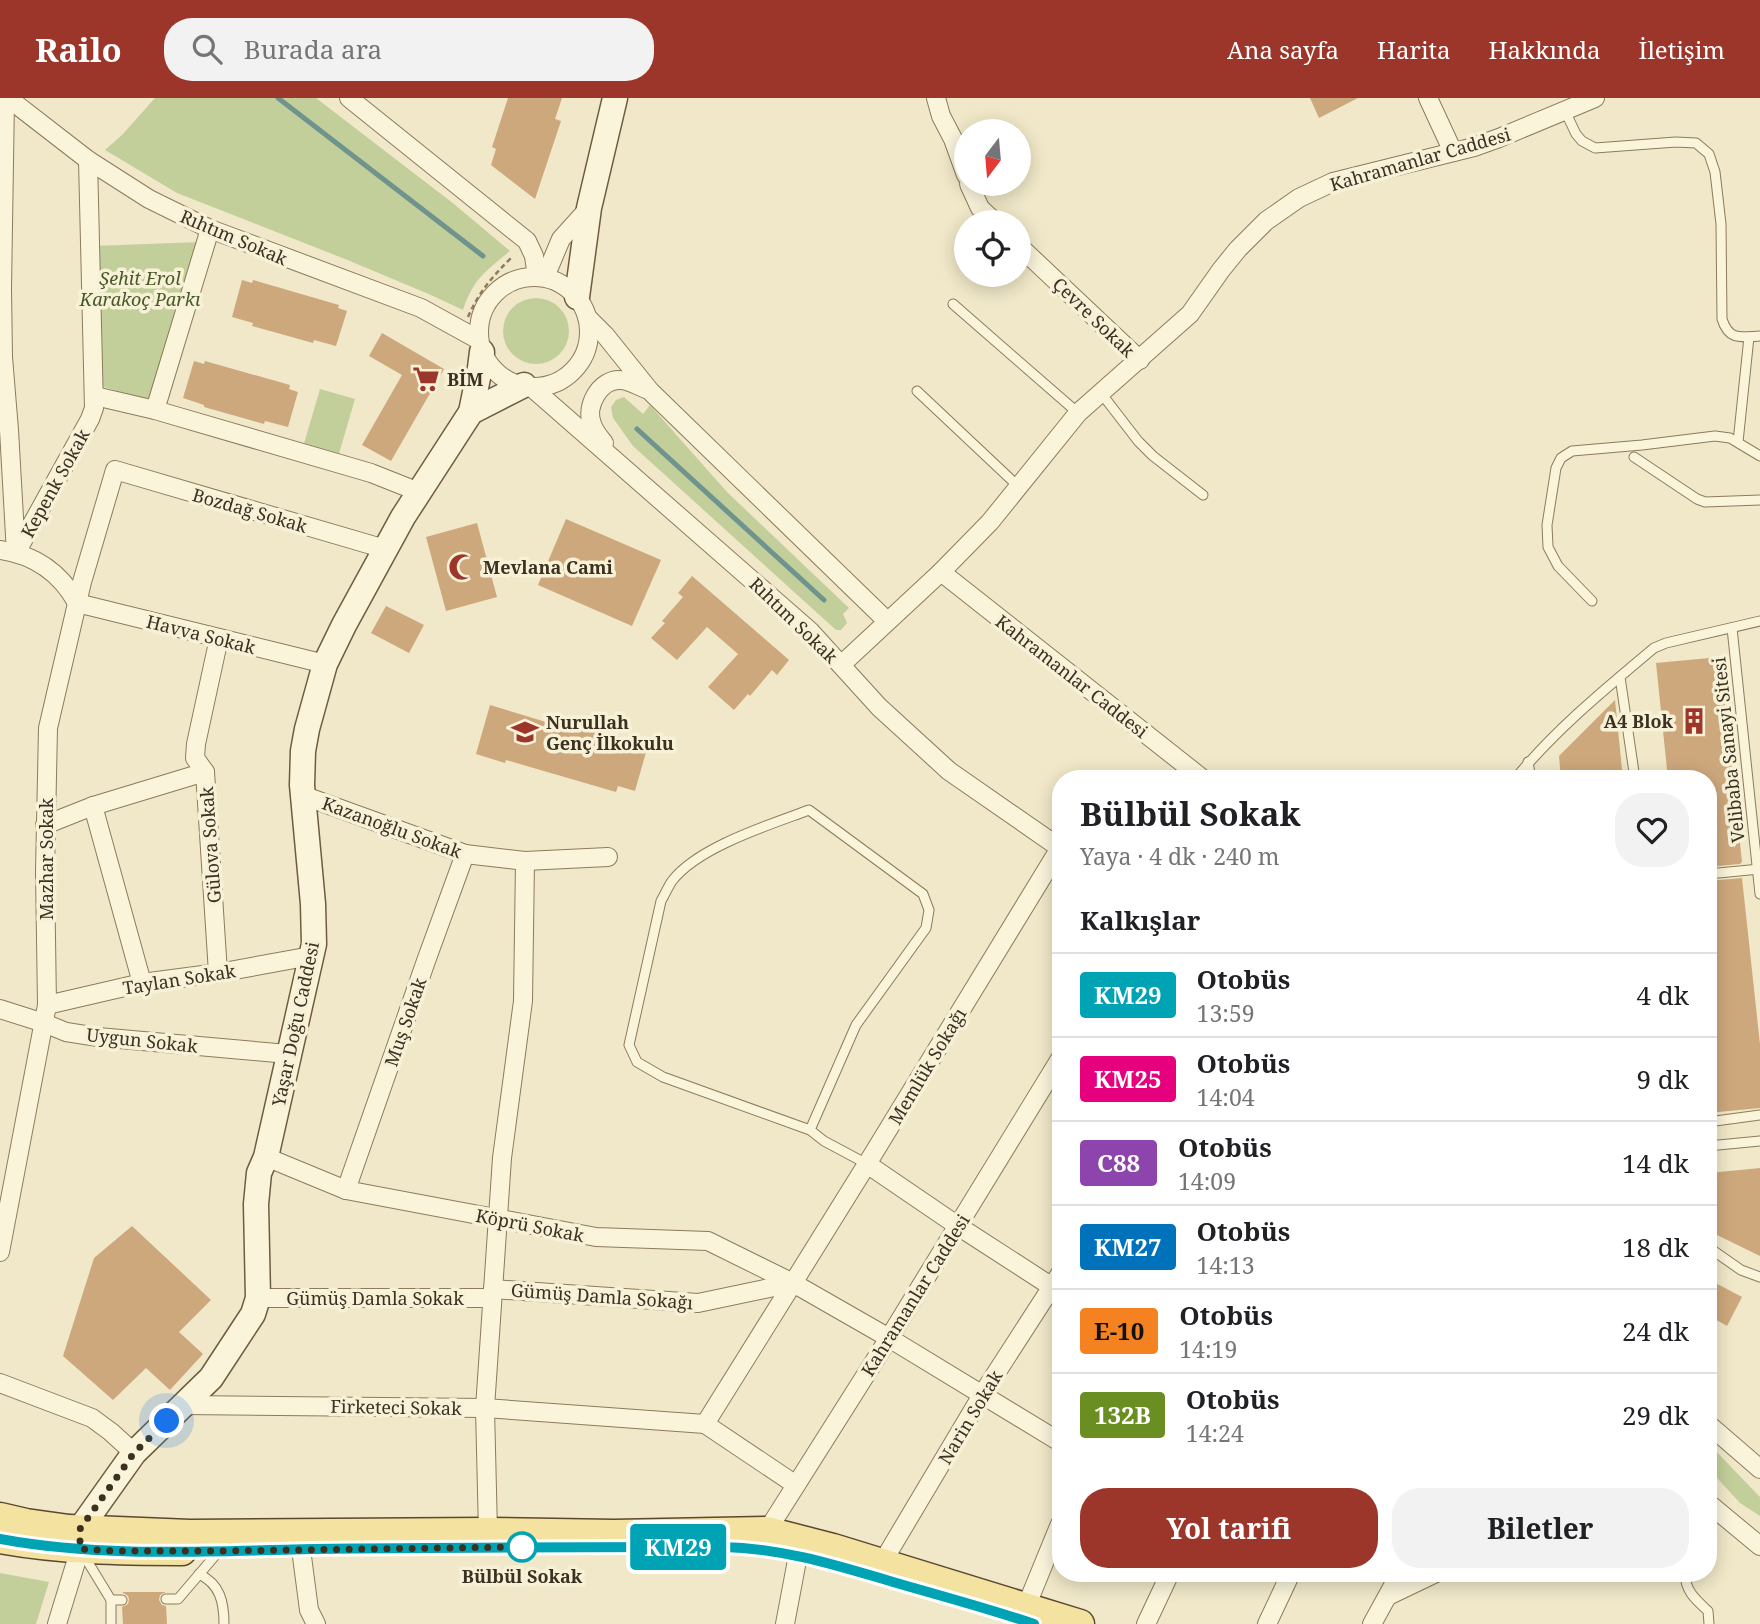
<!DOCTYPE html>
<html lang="tr">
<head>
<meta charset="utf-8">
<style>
  body { margin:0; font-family:"Noto Serif",serif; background:#f2f2f2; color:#202124; height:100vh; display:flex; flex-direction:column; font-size:26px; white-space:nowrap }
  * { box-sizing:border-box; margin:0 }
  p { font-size:23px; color:#757577 }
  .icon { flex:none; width:38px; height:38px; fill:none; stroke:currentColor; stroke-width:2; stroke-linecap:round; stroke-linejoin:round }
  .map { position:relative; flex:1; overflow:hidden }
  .panel { position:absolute; left:1052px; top:672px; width:665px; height:812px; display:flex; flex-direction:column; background:#fff; border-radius:28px; box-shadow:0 4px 18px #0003 }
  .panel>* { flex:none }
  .badge { padding:0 14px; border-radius:5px; font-size:24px; line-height:46px }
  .needle { width:46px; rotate:196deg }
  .controls { position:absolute; left:954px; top:21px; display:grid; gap:14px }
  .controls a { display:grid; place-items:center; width:77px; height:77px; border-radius:50%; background:#fff; box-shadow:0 4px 18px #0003; font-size:35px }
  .you { position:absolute; width:35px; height:35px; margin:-18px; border:5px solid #fff; border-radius:50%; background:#1a73e8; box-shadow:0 0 0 10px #1a73e833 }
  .map>.badge { position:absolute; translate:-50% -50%; box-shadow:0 0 0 4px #fff }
  h2 { padding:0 28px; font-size:26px; line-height:63px }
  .round { display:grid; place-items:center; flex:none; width:74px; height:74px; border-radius:28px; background:#f2f2f2 }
  .headline { display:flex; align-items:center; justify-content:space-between; height:119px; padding:0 28px }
  h1 { font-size:33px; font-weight:700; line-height:52px }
  .primary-button { display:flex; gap:14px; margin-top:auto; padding:14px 28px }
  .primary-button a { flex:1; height:80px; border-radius:28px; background:#9d362a; color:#fff; font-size:28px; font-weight:700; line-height:80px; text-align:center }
  .primary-button a+a { background:#f2f2f2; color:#202124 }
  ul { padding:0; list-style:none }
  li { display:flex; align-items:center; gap:21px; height:84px; padding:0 28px; border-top:2px solid #e0e0e0 }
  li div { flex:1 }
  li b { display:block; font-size:26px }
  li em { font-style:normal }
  li .badge { min-width:77px; font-weight:700; text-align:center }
  header { display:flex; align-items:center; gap:42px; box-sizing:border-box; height:98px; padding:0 35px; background:#9d362a; color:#fff }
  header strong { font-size:33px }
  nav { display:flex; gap:38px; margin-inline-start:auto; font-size:24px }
  .search { width:490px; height:63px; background:#f2f2f2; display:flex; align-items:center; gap:18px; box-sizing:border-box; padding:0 24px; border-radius:28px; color:#757577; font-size:26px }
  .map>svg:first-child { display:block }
</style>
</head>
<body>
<header>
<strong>Railo</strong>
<div class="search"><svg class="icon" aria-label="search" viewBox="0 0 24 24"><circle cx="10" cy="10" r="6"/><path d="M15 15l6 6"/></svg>Burada ara</div>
<nav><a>Ana sayfa</a><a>Harita</a><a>Hakkında</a><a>İletişim</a></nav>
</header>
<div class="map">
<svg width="1760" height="1526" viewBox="0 0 1760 1526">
  <rect width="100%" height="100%" fill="#f0e8c8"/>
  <!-- green -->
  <g fill="#c3cf9b">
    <path d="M155,0h161l138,106 56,47c-25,21 -36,27 -47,59l-32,-15 -86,-36 -168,-66 -72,-43 17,-15z"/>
    <path d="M200,144l-49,155 -6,2 -44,-13 -7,-140z"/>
    <circle cx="536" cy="233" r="33"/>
    <path d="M320,291l35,10 -17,58 -35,-10z"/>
    <path d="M624,299l19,17 7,-9 77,87 122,116 -6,6 4,9 -6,7h-5l-203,-184 -20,-28 -2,-11 5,-7z"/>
    <path d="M1708,1345l52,54v19l-20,-13 -32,-35z"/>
    <path d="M0,1475l49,9 -13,42h-36z"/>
  </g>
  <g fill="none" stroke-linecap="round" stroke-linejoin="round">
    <!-- stream -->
    <g stroke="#6f938d" stroke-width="5">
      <path d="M278,0l205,158"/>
      <path d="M637,331l187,171"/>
    </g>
  </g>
  <!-- building -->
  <g fill="#cea87d">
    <path d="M508,0h54l-7,21 6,2 -26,78 -44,-34 5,-16 -4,-2z"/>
    <path d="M1310,0h48l-39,20z"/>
    <path d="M242,182l10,3 1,-3 86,25 -1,3 9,3 -11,35 -22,-6 -1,3 -61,-17 1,-3 -21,-6z"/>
    <path d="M382,235l62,36 -53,92 -29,-16 40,-70 -33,-19z"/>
    <path d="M194,263l10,3 1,-3 85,24 -1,4 9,3 -10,35 -23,-6 -1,3 -60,-17v-2l-21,-7z"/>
    <path d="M566,421l95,41 -29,66 -94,-41z"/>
    <path d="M477,425l20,74 -51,14 -20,-74z"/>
    <path d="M692,478l97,84 -12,15 -5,-5 -22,26 -2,-2 -14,16 -26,-23 30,-33 -31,-27 -30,33 -26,-22 14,-15 -3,-2 21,-24 -5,-4z"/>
    <path d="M386,508l38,19 -15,28 -38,-20z"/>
    <path d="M1720,559l22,205 -2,2 -32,3v-88h-40l-12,-116z"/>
    <path d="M1615,602l8,79h-62l-2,-23z"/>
    <path d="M490,607l56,17 2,-6 100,29 -13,46 -17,-5 -2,6 -110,-32 -1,3 -29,-9z"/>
    <path d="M1742,780l18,166v64l-52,5v-232z"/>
    <path d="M1760,1070v88l-43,-21 -8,-62z"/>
    <path d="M132,1128l79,74 -32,32 24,22 -33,36 -24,-22 -33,32 -50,-44 31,-98z"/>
    <path d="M1708,1181l34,18 -15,29 -19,-11z"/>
    <path d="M122,1494h44l-6,3 -1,5 3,5 4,1 1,18h-44l-1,-17 6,-3 1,-5 -1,-3z"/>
  </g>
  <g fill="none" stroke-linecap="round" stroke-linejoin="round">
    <defs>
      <g id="lane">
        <path d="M1565,13l11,23 6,7 13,7 81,-6 20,1 13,11 6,18 6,52 1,95c7,22 19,18 38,17"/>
        <path d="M953,206l125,109"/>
        <path d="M917,293l102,96"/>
        <path d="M1101,295l37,48 15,15 50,39"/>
        <path d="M1738,344l11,-105"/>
        <path d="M1634,359l63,42 8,3 55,-2"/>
        <path d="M1592,503l-34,-35 -10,-19 -1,-22 9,-57 5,-10 11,-7 70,-6 73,-9 15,2 30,18"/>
        <path d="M1732,530l28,266"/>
        <path d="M1620,579l15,102"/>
        <path d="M1528,664l3,17"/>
        <path d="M1515,681c40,-49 90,-90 139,-131l12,-5 94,-22"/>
        <path d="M1708,776l52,-5"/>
        <path d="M1708,1024l52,-7"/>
        <path d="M810,1032l46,-105 70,-97 3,-18 -6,-16 -114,-84c-40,15 -111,37 -137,71 -4,6 -7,13 -11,20l-32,144 8,17 26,15 147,53 14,11 43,23"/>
        <path d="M1708,1048l52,-5"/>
        <path d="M1708,1149l33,23 19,7"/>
        <path d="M1708,1424l7,-13"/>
        <path d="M83,1456l28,46v24"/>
        <path d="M1685,1475c0,18 11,27 23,38l1,13"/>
        <path d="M199,1476c21,10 25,28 25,50"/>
        <path d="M166,1501h12l41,-48"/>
        <path d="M111,1502h11"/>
      </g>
      <g id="street">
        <path d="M5,0l-3,191 1,68 6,73 7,123"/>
        <path d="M8,0l80,62 61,39 61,30 211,79 58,32"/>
        <path d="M349,0l178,143 7,15 3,21"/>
        <path d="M936,0l5,18 12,23 13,36"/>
        <path d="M1428,0l25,54"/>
        <path d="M969,86l11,24 15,14"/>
        <path d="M210,131l-55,181 216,63 48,19"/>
        <path d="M1018,147l122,115"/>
        <circle cx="534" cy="234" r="55"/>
        <path d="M545,179l16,-38 28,-31"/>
        <path d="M587,219l18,18 45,56 237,230"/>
        <path d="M530,288l280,245 69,76 70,64 111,77"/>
        <path d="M95,298l60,14"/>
        <path d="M604,345c-4,-5 -10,-12 -12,-19 -7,-18 8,-45 28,-44 9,0 18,6 26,9"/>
        <path d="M0,452c35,5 60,22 77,53l248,61"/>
        <path d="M16,455l74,-134 4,-11 -6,-248"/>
        <path d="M941,474l262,207"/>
        <path d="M841,567l100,-93 49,-50 88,-109 112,-99 31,-44 17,-21 28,-28 33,-23 34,-16 141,-35 25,-9 96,-40"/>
        <path d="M302,697l163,59 60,7 83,-4"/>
        <path d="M93,708l49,177"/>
        <path d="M45,727l48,-19 112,-34"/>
        <path d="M218,875l-13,-201 -10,-14 1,-14 23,-106"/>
        <path d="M47,907l95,-22 76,-10 93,-17"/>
        <path d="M0,911l44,14 22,9 32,5 190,17"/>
        <path d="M266,1059l80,33 250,47 112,4 85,42"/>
        <path d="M867,1066l91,62 102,66"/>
        <path d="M346,1092l80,-229 39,-107"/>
        <path d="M0,1154l47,-247 -2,-133 3,-144 34,-146 33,-112 270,79"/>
        <path d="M793,1185l74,-119 193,-316"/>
        <path d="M493,1191l205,14 95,-20"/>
        <path d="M258,1200h234"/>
        <path d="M0,1285l92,35 19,14 23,21"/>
        <path d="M184,1307l301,3 17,-250 21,-157 2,-140"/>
        <path d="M705,1326l91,61"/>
        <path d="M1708,1326l52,45"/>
        <path d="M1708,1405l52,43"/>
        <path d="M767,1433l122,-193 171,-279"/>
        <path d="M488,1434l-3,-124 220,16 88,-141 96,55 171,104"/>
        <path d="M301,1451l8,61 7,14"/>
        <path d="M882,1465l100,-168 78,-121"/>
        <path d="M1388,1498l48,-23"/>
        <path d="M1026,1509l34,-83"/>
        <path d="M57,1526l23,-75"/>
        <path d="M785,1526l13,-69"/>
        <path d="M1146,1526l24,-51"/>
        <path d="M1267,1526l24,-51"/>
        <path d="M1372,1526l28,-51"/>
      </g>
      <g id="secondary">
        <path d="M577,199l12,-89 26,-110"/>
        <path d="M471,314l53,-27"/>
        <path d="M80,1447v-16l54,-76 77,-75 42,-64 5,-16 -2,-94 3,-31 7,-16 48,-213 -1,-40 -11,-119 1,-34 4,-22 18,-65 19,-39 59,-108 68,-105 9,-44 2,-16"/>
      </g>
      <g id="primary">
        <path d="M0,1419l26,6 43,6 121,5 298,-2 126,2 153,-3 66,17 247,76"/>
        <path d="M0,1441c60,11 121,12 182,12"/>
      </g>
    </defs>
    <!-- lane casing -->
    <use href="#lane" stroke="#8c7b5c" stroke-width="11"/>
    <!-- street casing -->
    <use href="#street" stroke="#8c7b5c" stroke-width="20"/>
    <!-- secondary casing -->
    <use href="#secondary" stroke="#6e5c3f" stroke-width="27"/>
    <!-- primary casing -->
    <use href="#primary" stroke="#5a4830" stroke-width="31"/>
    <!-- path -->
    <path stroke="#8c7b5c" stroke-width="2.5" stroke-dasharray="5 3.5" stroke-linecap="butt" d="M468,219c11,-25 24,-40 43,-59"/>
    <!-- lane -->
    <use href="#lane" stroke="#faf4db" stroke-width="9"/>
    <!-- street -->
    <use href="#street" stroke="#faf4db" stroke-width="18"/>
    <!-- secondary -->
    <use href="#secondary" stroke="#faf4db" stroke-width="24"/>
    <!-- primary -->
    <use href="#primary" stroke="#f3e2a0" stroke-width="28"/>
  </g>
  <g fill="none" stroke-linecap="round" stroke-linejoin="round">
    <defs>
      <path id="line" d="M0,1441c103,19 209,12 313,10 137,-2 274,-2 410,-2 62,1 119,20 177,37 45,13 90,25 134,40"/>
    </defs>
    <!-- line casing -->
    <use href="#line" stroke="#fff" stroke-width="16"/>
    <!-- line -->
    <use href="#line" stroke="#00a3b4" stroke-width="10"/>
    <!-- walk -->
    <path stroke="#3c3120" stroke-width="7" stroke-dasharray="0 12.6" d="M167,1323l-33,32 -54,76v20l35,2h104l303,-4"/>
  </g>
  <!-- icons -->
  <defs>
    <symbol id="supermarket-bare" viewBox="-9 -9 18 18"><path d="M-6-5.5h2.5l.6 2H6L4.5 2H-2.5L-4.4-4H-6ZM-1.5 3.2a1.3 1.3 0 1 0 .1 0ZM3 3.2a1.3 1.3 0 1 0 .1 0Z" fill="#9d362a" stroke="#f7f1d8" stroke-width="2.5" paint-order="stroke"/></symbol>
    <symbol id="mosque-bare" viewBox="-9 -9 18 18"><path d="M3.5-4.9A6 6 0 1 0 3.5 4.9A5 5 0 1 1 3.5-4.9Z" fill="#9d362a" stroke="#f7f1d8" stroke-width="2.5" paint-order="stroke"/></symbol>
    <symbol id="building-bare" viewBox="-9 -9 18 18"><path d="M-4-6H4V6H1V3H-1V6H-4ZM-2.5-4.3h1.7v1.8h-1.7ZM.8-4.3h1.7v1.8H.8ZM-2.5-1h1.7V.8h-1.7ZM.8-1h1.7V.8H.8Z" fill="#9d362a" stroke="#f7f1d8" stroke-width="2.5" paint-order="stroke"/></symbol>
    <symbol id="school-bare" viewBox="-9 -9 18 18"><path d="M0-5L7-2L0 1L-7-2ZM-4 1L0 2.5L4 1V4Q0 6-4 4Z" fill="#9d362a" stroke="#f7f1d8" stroke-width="2.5" paint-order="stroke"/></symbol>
  </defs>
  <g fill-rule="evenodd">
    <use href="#supermarket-bare" x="407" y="262" width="38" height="38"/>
    <use href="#mosque-bare" x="443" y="450" width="38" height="38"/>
    <use href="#building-bare" x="1675" y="604" width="38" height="38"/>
    <use href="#school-bare" x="506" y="615" width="38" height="38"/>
  </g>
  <!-- markers -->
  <circle fill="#fff" stroke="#00a3b4" stroke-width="3.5" cx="522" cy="1449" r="14"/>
  <g text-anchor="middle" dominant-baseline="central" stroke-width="7" stroke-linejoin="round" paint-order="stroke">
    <!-- street labels -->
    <g font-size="18" fill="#3c3120" stroke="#f7f1d8">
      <text transform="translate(1420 61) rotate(-16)">Kahramanlar Caddesi</text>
      <text transform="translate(234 139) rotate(23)">Rıhtım Sokak</text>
      <text transform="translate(1094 219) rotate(44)">Çevre Sokak</text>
      <text transform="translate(55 385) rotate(-61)">Kepenk Sokak</text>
      <text transform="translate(250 412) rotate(16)">Bozdağ Sokak</text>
      <text transform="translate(794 522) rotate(44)">Rıhtım Sokak</text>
      <text transform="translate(201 536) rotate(14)">Havva Sokak</text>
      <text transform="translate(1072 578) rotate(38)">Kahramanlar Caddesi</text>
      <text transform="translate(1728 652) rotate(-96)">Velibaba Sanayi Sitesi</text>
      <text transform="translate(392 729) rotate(20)">Kazanoğlu Sokak</text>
      <text transform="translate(210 747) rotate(-94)">Gülova Sokak</text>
      <text transform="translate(46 761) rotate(-90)">Mazhar Sokak</text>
      <text transform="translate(179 881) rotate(-9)">Taylan Sokak</text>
      <text transform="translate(405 924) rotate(-71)">Muş Sokak</text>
      <text transform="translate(295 926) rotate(-78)">Yaşar Doğu Caddesi</text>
      <text transform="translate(142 942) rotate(6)">Uygun Sokak</text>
      <text transform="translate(927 968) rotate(-59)">Memlük Sokağı</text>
      <text transform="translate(530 1127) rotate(11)">Köprü Sokak</text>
      <text transform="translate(915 1197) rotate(-58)">Kahramanlar Caddesi</text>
      <text transform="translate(602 1198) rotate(4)">Gümüş Damla Sokağı</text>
      <text x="375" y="1200">Gümüş Damla Sokak</text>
      <text transform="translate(396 1309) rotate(1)">Firketeci Sokak</text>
      <text transform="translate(970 1319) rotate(-59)">Narin Sokak</text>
    </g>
    <!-- park labels -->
    <g font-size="18" font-style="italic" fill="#475926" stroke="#f7f1d8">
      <text x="140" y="180">Şehit Erol<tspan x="140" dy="21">Karakoç Parkı</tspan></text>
    </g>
    <!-- poi labels -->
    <g font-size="18" font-weight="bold" fill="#3c3120" stroke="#f7f1d8" text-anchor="start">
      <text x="447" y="281">BİM</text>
      <text x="483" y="469">Mevlana Cami</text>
      <text x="1673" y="623" text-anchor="end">A4 Blok</text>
      <text x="546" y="624">Nurullah<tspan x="546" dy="21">Genç İlkokulu</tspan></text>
    </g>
    <!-- stop labels -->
    <g font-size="18" font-weight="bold" fill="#3c3120" stroke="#f7f1d8">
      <text x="522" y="1478">Bülbül Sokak</text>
    </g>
  </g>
</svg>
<div class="controls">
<a><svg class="needle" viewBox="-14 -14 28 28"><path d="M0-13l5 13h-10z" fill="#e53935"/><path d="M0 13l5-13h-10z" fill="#757577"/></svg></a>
<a><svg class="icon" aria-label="locate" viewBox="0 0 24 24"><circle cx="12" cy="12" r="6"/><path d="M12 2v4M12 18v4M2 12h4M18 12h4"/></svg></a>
</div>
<div class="you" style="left:167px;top:1323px"></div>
<b class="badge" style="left:678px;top:1449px;background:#00a3b4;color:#fff">KM29</b>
<section class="panel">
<div class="headline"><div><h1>Bülbül Sokak</h1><p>Yaya · 4 dk · 240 m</p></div><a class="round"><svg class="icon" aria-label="heart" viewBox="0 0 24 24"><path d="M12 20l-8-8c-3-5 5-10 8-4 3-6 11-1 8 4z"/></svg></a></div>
<h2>Kalkışlar</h2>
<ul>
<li><span class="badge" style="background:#00a3b4;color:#fff">KM29</span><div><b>Otobüs</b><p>13:59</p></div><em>4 dk</em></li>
<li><span class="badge" style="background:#e6007e;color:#fff">KM25</span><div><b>Otobüs</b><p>14:04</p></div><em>9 dk</em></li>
<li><span class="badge" style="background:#8e44ad;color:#fff">C88</span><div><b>Otobüs</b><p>14:09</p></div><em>14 dk</em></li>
<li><span class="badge" style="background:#0072bc;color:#fff">KM27</span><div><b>Otobüs</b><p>14:13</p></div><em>18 dk</em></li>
<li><span class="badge" style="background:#f58220;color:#111">E-10</span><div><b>Otobüs</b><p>14:19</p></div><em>24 dk</em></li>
<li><span class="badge" style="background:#6b8e23;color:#fff">132B</span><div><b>Otobüs</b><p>14:24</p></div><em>29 dk</em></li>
</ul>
<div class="primary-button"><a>Yol tarifi</a><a>Biletler</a></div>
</section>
</div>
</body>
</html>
